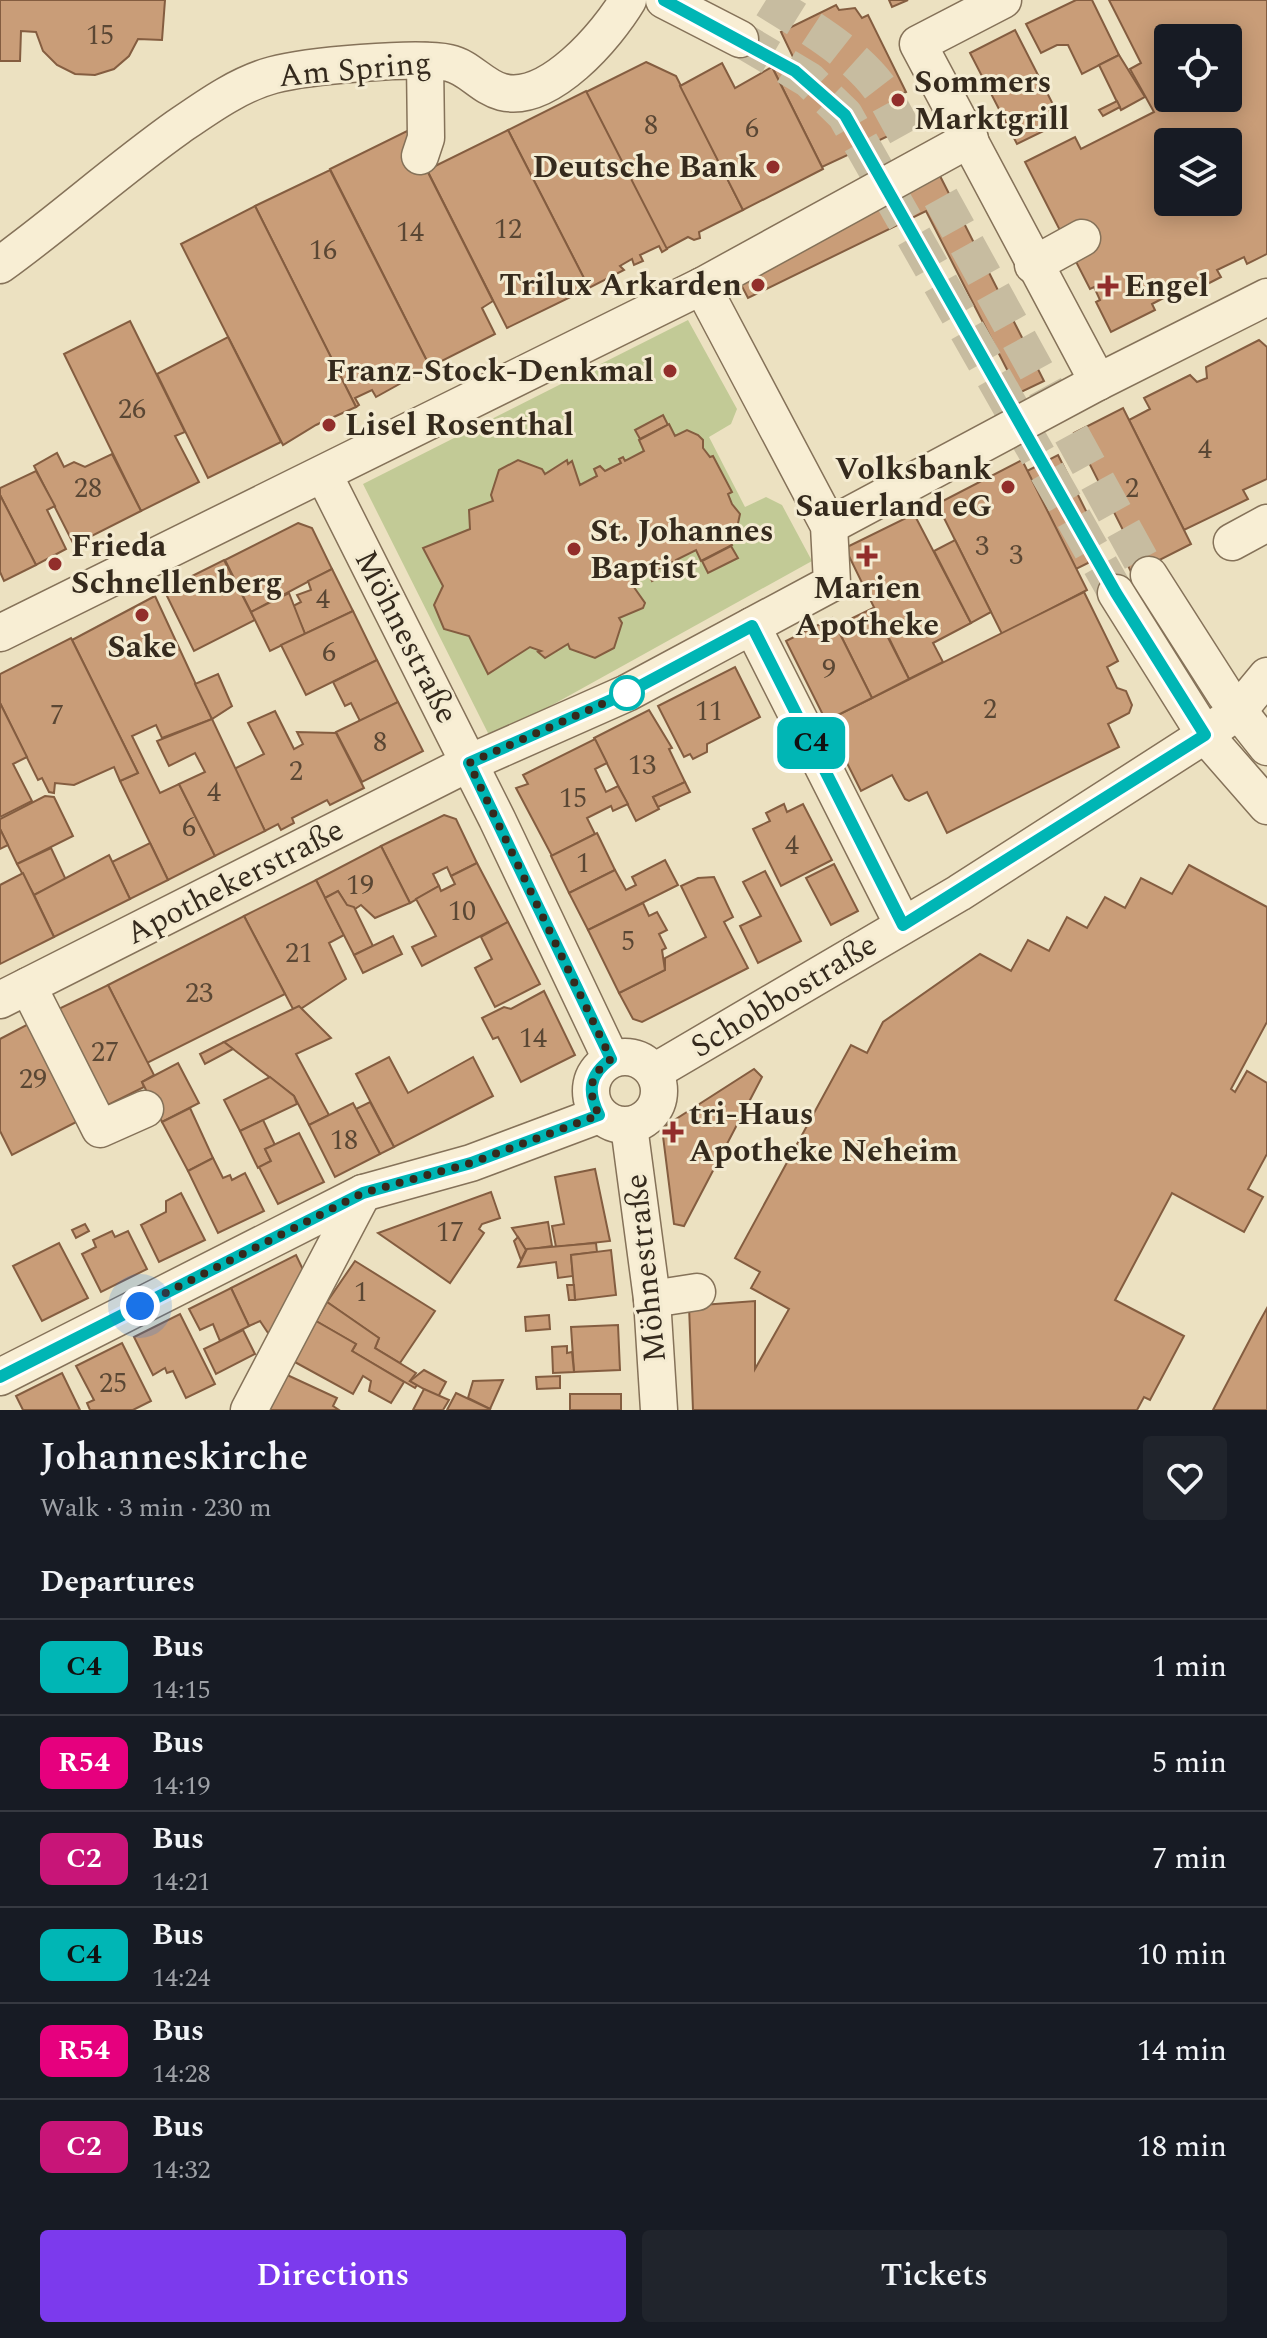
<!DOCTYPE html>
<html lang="en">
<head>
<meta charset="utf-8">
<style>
  body { margin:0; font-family:Spectral,serif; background:#20242c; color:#f1f3f6; height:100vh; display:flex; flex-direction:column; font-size:30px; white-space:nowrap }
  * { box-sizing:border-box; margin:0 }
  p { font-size:26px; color:#9ea1a6 }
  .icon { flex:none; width:44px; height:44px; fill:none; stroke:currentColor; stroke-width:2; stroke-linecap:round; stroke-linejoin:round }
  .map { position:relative; height:1410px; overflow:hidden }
  .drawer { display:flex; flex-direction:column; background:#171b24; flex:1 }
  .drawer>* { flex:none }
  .badge { padding:0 16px; border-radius:12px; font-size:28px; line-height:52px }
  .fabs { position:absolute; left:1154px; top:24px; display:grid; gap:16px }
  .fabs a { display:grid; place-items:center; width:88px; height:88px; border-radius:8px; background:#171b24; box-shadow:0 4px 20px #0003; font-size:40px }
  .you { position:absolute; width:40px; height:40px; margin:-20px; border:6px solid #fff; border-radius:50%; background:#1a73e8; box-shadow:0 0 0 12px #1a73e833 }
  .map>.badge { position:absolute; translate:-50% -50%; box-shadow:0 0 0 4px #fff }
  h2 { padding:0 40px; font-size:30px; line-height:72px }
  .round { display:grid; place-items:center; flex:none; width:84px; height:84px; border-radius:8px; background:#20242c }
  .head { display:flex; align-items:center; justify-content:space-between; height:136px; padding:0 40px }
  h1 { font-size:38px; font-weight:600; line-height:60px }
  .primary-button { display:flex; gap:16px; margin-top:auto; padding:16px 40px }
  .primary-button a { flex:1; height:92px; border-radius:8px; background:#7c3aed; color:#fff; font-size:32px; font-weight:600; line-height:92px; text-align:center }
  .primary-button a+a { background:#20242c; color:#f1f3f6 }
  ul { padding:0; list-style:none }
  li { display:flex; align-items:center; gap:24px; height:96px; padding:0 40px; border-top:2px solid #363941 }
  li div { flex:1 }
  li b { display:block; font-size:30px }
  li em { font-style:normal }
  li .badge { min-width:88px; font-weight:700; text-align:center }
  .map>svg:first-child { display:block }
</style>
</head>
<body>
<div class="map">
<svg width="1267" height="1410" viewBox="0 0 1267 1410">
  <rect width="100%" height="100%" fill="#ece1c1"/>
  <!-- green -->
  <path fill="#c2ca96" d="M688,320l49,89 -6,15 -22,13 36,70 21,-10 16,8 30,56 -321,178 -128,-255z"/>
  <!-- building -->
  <g fill="#c99d78" stroke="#845d40" stroke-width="2" fill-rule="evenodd">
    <path d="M0,0h165l-3,40 -24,-1 -9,17 -15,13 -19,6 -20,-1 -18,-9 -14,-14 -7,-19 -15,-1 -1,30h-20z"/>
    <path d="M889,0h19l-16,7z"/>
    <path d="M1076,0h16l27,55 -37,19 -14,-29h-11l-16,8 -15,-29z"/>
    <path d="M1109,0h158v254l-20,10 -3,-7 -27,13 4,7 -43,22 -3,-7 -23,12 3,6 -44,22 -15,-30 4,-2 -6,-13 -4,2 -65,-127 50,-25 6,12 73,-37 -24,-43 11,-6zM1168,38h60v60h-60zM1168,142h60v60h-60z"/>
    <path d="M836,5l3,5 16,-2 7,10 6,-3 38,77 -5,2 7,19 -4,8 -7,4 2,6 -77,36 -49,-98 21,-10 -13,-27z"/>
    <path d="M1015,30l47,92 -45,22 -47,-91z"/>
    <path d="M1119,55l26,42 -24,13 -22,-45z"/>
    <path d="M646,62l30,14 67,134 -44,22 1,6 -6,2 -6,-3 -22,12 -80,-157z"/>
    <path d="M722,63l13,25 37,-21 51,102 -80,41 -63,-124z"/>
    <path d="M586,91l81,158 -5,3 -3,-6 -19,9 3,6 -9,4 -2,-6 -12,7 4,4 -35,18 -81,-158z"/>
    <path d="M1117,101l3,6 -17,9 -4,-6z"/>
    <path d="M508,130l81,158 -82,40 -80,-158z"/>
    <path d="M407,131l86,170 -11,7 13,26 -65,33 -100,-198z"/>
    <path d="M330,170l100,197 -54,30 -4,-7 -17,8 4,7 -3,2 -101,-201z"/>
    <path d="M938,172l106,209 -25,12 -93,-182 -178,87 -13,-25z"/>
    <path d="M255,206l101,201 -40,18 -33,20 -102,-201z"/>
    <path d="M130,321l55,111 -10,4 24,46 -58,29 -77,-157z"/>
    <path d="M228,337l53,105 -73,36 -51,-104z"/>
    <path d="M1259,340l8,7v132l-24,11 5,9 -64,31 -55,-110 21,-11 -6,-11 46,-23 7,7 10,-4 -1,-11z"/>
    <path d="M1123,408l68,136 -59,30 -13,-27 5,-15 -50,-99z"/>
    <path d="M663,415l5,10 -28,14 -5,-9z"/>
    <path d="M669,424l6,12 12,-6 11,5 5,5v8l7,9 3,-1 19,36 -4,2 4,10 8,10 -3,14 -11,6 6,11 -31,16 -5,-11 -20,10 2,4 -4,2 -2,-4 -18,9 3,7 -5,3 -3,-7 -18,9 14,20 -2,5 -24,10 3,5 -8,25 -19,10 -25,-9 -2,-5 -23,14 -7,-6 3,-1 -11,-4 -42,27 -19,-38 -25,-7 -10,-24 9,-19 -20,-38 47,-19 -1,-19 24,-9 -2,-6 8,-25 19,-10 24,9 3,5 22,-14 1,4 4,-3 8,24 17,-9 -3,-7 6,-3 5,5 16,-8 -2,-4 4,-2 2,4 19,-10 -5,-11z"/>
    <path d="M57,453l7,14 10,-5 11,5 27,-13 29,57 -67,34 -40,-79z"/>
    <path d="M1058,455l40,80 -10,28 -12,6 -49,-98z"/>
    <path d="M1022,460l65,130 -85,44 -65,-130z"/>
    <path d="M36,471l19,35 -8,4 19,39 -30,16 -36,-70v-7z"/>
    <path d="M0,495l36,70 -32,16 -4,-9z"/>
    <path d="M914,514l57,109 -38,20 10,19 -34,17 -64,-131z"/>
    <path d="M298,523l14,5 20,41 -81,43 -26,-52z"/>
    <path d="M955,540l36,72 -20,11 -37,-72z"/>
    <path d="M731,546l7,12 -30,15 -6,-12z"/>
    <path d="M224,560l31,60 -61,31 -30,-61z"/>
    <path d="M332,569l21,42 -48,23 -12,-28 8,-4 -4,-7 14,-5 -3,-9z"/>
    <path d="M1084,592l34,69 -11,6 10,21 9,3 6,14 -3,8 -21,11 11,23 -172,86 -20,-41 -18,9 -4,-2 -13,-24 -31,16 -35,-70z"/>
    <path d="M289,593l16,41 -35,17 -19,-39z"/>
    <path d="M155,596l57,123 -50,19 -6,-13 -24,11 28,57 19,-9 36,72 -47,24 -48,-99 18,-8 -66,-133z"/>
    <path d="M873,608l36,71 -37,19 -36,-72z"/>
    <path d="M353,611l24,49 -71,35 -25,-50z"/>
    <path d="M832,618l40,80 -46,23 -40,-80z"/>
    <path d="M71,638l67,135 -18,8 -6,-14 -40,18 -19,-2 -1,10 -5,-1 -7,-14 -4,2 -38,-77v-29z"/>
    <path d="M377,660l21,42 -38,19 -9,-18 -6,3 -12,-24z"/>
    <path d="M735,667l25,50 -53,27v8l-14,7 -3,-5 -6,3 -26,-51z"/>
    <path d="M218,674l14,32 -20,13 -17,-35z"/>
    <path d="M398,702l25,49 -61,31 -26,-50z"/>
    <path d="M0,703l27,54 -14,7 19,37 -32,16z"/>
    <path d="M649,710l23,38 -3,1 16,33 -32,15 6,12 -23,12 -42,-83z"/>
    <path d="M275,711l19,38 9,-5 -6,-12 39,1 28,55 -34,17 -3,-5 -35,18 2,5 -13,7 -3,-6 -13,7 -31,-62 30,-15 -16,-31z"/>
    <path d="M212,719l53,112 -50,25 -36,-72 26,-12 -10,-19 -26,13 -12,-25z"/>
    <path d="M595,739l12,24 -12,6 11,23 12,-6 10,18 -15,7 -2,-5 -24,12 8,16 -43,22 -36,-68 12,-4 -5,-9z"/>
    <path d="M685,782l5,10 -32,15 -5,-10z"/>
    <path d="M45,796l9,1 19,39 -56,28 -17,-35v-10z"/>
    <path d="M784,804l3,8 16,-8 29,56 -51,26 -28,-57 17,-8 -4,-8z"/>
    <path d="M444,815l12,4 21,44 -26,13 -4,-9 -14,7 6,12 -29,17 -29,-57z"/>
    <path d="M0,829l8,16 -8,4z"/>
    <path d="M597,833l18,37 -46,23 -18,-37z"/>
    <path d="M150,843l18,37 -38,19 -18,-37z"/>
    <path d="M381,846l29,57 -35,15 -14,-13 -6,4 -7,-2 -10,-16 -13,7 -9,-18z"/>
    <path d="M51,848l15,32 -32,15 -17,-31z"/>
    <path d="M109,855l21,44 -76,38 -20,-42z"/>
    <path d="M665,860l13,25 -90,45 -19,-37 46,-23 11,20 10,-5 -4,-8z"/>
    <path d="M477,863l31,59 -86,44 -10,-19 24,-11 -20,-37 23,-13 2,5 14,-7 -4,-8z"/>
    <path d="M834,864l24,47 -27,14 -25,-47z"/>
    <path d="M1189,865l78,42v115l-36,67 4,3 12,-21 20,12v71l-19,35 15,8 -19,35 -72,-39 -57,107 69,36 -34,64 -6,-3 -7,13h-444l-4,-104 66,-5v68l34,-60 -38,-21 9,-16 -25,-14 116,-213 16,8 16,-31 97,-68 31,17 17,-31 21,11 18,-34 20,11 18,-31 20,11 16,-30 31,16z"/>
    <path d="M765,871l36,70 -43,22 -18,-37 21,-10 -18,-34z"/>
    <path d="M23,873l31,64 -54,27v-79z"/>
    <path d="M714,877l19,40 -9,5 24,46 -106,54 -9,-3 -14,-26 46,-23v-12l41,-21 -25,-51 17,-8z"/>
    <path d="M316,880l28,55 -15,8 17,36 -44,29 -9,1 -49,-93z"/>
    <path d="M338,891l9,14 7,2 19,39 -19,9 -29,-57z"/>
    <path d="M643,903l6,13 8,-4 10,18 -8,4 7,14 -4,2 3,20 -46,23 -31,-63z"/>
    <path d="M244,916l41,78 -138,69 -39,-78z"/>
    <path d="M508,922l32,62 -45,23 -20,-39 17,-9 -11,-22z"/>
    <path d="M393,936l9,18 -39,19 -9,-18z"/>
    <path d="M108,985l46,90 -12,7 2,5 -46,23 -62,-90z"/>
    <path d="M544,991l31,64 -54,27 -23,-45 -5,2 -11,-21 22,-11 7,2z"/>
    <path d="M299,1006l32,32 -35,16 33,61 -20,10 -15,-29 -70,-54z"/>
    <path d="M36,1020l50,97 -74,38 -12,-24v-92z"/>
    <path d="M224,1042l9,7 -28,15 -5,-10z"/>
    <path d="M389,1057l19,36 65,-36 20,39 -99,51 -38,-73z"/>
    <path d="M178,1063l21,40 -37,19 -20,-40z"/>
    <path d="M754,1069l8,8 -78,149 -10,-2 -12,-96z"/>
    <path d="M270,1077l24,19 3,8 -57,27 -16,-31z"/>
    <path d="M370,1102l24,45 -14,7 -24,-45z"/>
    <path d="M353,1103l27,51 -45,23 -26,-52z"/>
    <path d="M190,1108l23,50 -25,13 -26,-49z"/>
    <path d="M263,1120l12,25 -10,4 6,12 -13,7 -18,-37z"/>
    <path d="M299,1133l25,49 -46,22 -19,-37 12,-6 -6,-12z"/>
    <path d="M213,1158l10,20 7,-3 2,5 13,-7 19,38 -46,22 -30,-62z"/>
    <path d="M595,1169l15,72 -54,6 -4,-21 12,-2 -9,-47z"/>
    <path d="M491,1192l9,26 -18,6 -3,5 5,4 -34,50 -72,-50z"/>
    <path d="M181,1193l24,47 -46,22 -18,-37 25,-13v-11z"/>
    <path d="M548,1222l4,24 -26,4 -14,-22z"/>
    <path d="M85,1224l4,7 -13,7 -4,-8z"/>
    <path d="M112,1231l3,6 13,-6 19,38 -46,23 -19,-38 14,-7 -3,-7z"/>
    <path d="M518,1237l8,13 -5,10 -7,-19z"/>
    <path d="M59,1243l29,55 -46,23 -29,-55z"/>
    <path d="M596,1243l1,9 -26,3 2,21 -15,2 -2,-16 -38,5 9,-18z"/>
    <path d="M611,1250l5,45 -41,5 -4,-45z"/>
    <path d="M296,1255l10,21 -36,60 -10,-15 -11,5 -18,-38z"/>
    <path d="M355,1261l80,50 -35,52 -25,-15 4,-10 -52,-36z"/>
    <path d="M567,1285h7l1,15h-6z"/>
    <path d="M231,1288l18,38 -29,15 -7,-17 -13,6 -11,-21z"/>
    <path d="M327,1302l52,36 -4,10 41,25 -6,8 7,4 -2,3 -63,-37 4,-7 -40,-23z"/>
    <path d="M1267,1308v102h-54l44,-84z"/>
    <path d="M180,1314l35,70 -29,14 -13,-27 -6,2 -2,-5 -12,7 -19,-38z"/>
    <path d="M549,1315l1,14 -24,2 -1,-14z"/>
    <path d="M316,1321l40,23 -4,7 52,31 -13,21 -22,-12 2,-10 -8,-5 -10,18 -60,-33z"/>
    <path d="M618,1325l2,45 -46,2 -3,-45z"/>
    <path d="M243,1330l12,24 -39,20 -12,-25z"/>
    <path d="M122,1343l29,58 -18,9h-43l-3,-7 7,-3 -18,-34z"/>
    <path d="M567,1346v7l5,-1 2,20 -21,1 -1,-26z"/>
    <path d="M424,1370l22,12 -8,15 -28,-16z"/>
    <path d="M62,1373l18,37h-57l-7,-14z"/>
    <path d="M285,1374l52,24 -4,8 6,4h-72z"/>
    <path d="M560,1376v12l-23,1 -1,-12z"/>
    <path d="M503,1380l-13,29 -22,-11 5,-17z"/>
    <path d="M424,1389l25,11 -6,10h-30z"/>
    <path d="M456,1393l34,16 -1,1h-42z"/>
    <rect x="570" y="1394" width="51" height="16"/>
  </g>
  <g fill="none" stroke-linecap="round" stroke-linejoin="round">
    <!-- minor-tunnel -->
    <g stroke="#c7bca0" stroke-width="36" stroke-dasharray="36 18" stroke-linecap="butt">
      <path d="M766,0c41,26 87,51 116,91l267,484"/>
      <path d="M740,39l69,41 36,35 271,478"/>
    </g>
    <defs>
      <g id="minor">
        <path d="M664,0l76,39"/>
        <path d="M1003,0l-85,44 180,338"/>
        <path d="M420,156l6,-18 -1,-77"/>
        <path d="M0,265c61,-44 116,-94 178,-138 29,-20 61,-43 95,-52 33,-9 144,-19 176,-12 20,4 33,24 53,29 47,12 105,-57 126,-92"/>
        <path d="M1033,265l49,-27"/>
        <path d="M324,475l173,344 114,240"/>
        <path d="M829,526l269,-144 169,-85"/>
        <path d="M1232,542l35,-19"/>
        <path d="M1149,575l76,119 42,53"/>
        <path d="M1116,593l89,142 62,71"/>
        <path d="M752,626l151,299"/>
        <path d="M0,633l702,-347 268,-147"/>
        <path d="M28,986l72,143 45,-20"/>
        <path d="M0,1000l469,-237 158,-70 205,-110 -3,-57 -127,-240"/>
        <circle cx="625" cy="1091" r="34"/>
        <path d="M654,1072l305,-179 246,-158 33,-24 29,-35"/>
        <path d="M629,1126l23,173 7,111"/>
        <path d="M652,1299l45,-7"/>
        <path d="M0,1377l363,-184 108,-30 128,-48"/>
        <path d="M249,1410l114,-217"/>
      </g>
    </defs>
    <!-- minor casing -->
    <use href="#minor" stroke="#857259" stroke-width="39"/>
    <!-- minor -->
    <use href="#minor" stroke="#f8eed4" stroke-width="36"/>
  </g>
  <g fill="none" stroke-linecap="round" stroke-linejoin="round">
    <defs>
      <path id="line" d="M0,1377l363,-184 108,-30 128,-48c-12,-24 -10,-40 12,-56l-142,-296 158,-70 125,-67 151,299 302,-190 -89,-142 -271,-478 -50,-44 -131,-71"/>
    </defs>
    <!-- line casing -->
    <use href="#line" stroke="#fff" stroke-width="18"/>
    <!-- line -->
    <use href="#line" stroke="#00b6b5" stroke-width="12"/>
    <!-- walk -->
    <path stroke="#352a1d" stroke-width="8" stroke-dasharray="0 14.4" d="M140,1306l223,-113 108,-30 128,-48c-12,-24 -10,-40 12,-56l-142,-296 158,-70"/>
  </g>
  <!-- markers -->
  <g fill="#922e2b" stroke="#f4ebd1" stroke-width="3">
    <circle cx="898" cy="100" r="8"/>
    <circle cx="773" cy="167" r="8"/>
    <circle cx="758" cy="285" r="8"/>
    <path d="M1104 274h8v8h8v8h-8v8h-8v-8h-8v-8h8z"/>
    <circle cx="670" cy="371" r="8"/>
    <circle cx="329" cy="425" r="8"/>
    <circle cx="1008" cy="487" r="8"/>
    <circle cx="574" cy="549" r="8"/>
    <path d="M863 544h8v8h8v8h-8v8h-8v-8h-8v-8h8z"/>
    <circle cx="55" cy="564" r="8"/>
    <circle cx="142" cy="615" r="8"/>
    <path d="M669 1120h8v8h8v8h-8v8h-8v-8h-8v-8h8z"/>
  </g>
  <circle fill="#fff" stroke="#00b6b5" stroke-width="4" cx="627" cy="693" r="16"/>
  <g text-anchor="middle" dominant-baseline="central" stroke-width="6" stroke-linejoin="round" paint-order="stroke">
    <!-- number labels -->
    <g font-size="28" fill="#5a4734">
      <text x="100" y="35">15</text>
      <text x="651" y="125">8</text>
      <text x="752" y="128">6</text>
      <text x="508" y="229">12</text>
      <text x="410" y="232">14</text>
      <text x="323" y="250">16</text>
      <text x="132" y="409">26</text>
      <text x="1205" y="449">4</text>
      <text x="88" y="488">28</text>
      <text x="1132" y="488">2</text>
      <text x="982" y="546">3</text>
      <text x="1016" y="555">3</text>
      <text x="323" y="599">4</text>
      <text x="329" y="652">6</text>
      <text x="829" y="669">9</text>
      <text x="990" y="709">2</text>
      <text x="709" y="711">11</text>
      <text x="57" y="715">7</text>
      <text x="380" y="742">8</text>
      <text x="642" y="765">13</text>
      <text x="296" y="771">2</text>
      <text x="214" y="792">4</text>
      <text x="573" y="798">15</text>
      <text x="189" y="827">6</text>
      <text x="792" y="845">4</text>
      <text x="583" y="863">1</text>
      <text x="360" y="885">19</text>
      <text x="462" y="911">10</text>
      <text x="628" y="941">5</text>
      <text x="299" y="953">21</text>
      <text x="199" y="993">23</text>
      <text x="533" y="1038">14</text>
      <text x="105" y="1052">27</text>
      <text x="33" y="1079">29</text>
      <text x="344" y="1140">18</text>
      <text x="450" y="1232">17</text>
      <text x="361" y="1292">1</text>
      <text x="113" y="1383">25</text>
    </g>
    <!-- street labels -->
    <g font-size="32" fill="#352a1d" stroke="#f4ebd1">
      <text transform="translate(355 70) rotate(-5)">Am Spring</text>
      <text transform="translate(406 637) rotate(63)">Möhnestraße</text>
      <text transform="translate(235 882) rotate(-27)">Apothekerstraße</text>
      <text transform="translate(784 996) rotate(-31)">Schobbostraße</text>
      <text transform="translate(646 1268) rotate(-96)">Möhnestraße</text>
    </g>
    <!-- poi labels -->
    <g font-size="32" font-weight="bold" fill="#352a1d" stroke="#f4ebd1" text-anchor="start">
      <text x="914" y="82">Sommers<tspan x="914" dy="37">Marktgrill</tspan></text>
      <text x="757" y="167" text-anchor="end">Deutsche Bank</text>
      <text x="742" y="285" text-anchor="end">Trilux Arkarden</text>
      <text x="1124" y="286">Engel</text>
      <text x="654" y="371" text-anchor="end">Franz-Stock-Denkmal</text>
      <text x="345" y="425">Lisel Rosenthal</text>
      <text x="992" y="469" text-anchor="end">Volksbank<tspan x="992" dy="37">Sauerland eG</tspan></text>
      <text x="590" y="531">St. Johannes<tspan x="590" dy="37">Baptist</tspan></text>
      <text x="71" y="546">Frieda<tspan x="71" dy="37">Schnellenberg</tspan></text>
      <text x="867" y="588" text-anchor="middle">Marien<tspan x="867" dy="37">Apotheke</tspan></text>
      <text x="142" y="647" text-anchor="middle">Sake</text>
      <text x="689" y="1114">tri-Haus<tspan x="689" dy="37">Apotheke Neheim</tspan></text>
    </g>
  </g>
</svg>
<div class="fabs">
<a><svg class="icon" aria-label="locate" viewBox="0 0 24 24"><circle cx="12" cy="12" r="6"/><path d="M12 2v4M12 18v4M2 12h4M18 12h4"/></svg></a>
<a><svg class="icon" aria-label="layers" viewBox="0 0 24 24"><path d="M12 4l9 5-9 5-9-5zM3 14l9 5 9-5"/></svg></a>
</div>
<div class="you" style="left:140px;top:1306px"></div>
<b class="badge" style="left:811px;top:743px;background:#00b6b5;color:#111">C4</b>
</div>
<section class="drawer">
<div class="head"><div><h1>Johanneskirche</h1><p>Walk · 3 min · 230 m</p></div><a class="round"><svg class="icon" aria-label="heart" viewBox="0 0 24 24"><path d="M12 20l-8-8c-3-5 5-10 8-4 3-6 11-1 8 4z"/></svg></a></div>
<h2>Departures</h2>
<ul>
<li><span class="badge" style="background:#00b6b5;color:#111">C4</span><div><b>Bus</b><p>14:15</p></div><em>1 min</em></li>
<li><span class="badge" style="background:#e6007e;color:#fff">R54</span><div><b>Bus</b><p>14:19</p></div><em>5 min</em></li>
<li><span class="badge" style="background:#c81578;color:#fff">C2</span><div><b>Bus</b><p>14:21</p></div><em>7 min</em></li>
<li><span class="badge" style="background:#00b6b5;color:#111">C4</span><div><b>Bus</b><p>14:24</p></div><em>10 min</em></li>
<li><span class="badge" style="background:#e6007e;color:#fff">R54</span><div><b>Bus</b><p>14:28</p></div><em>14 min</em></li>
<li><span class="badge" style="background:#c81578;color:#fff">C2</span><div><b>Bus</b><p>14:32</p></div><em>18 min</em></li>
</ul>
<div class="primary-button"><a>Directions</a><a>Tickets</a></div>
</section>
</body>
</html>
